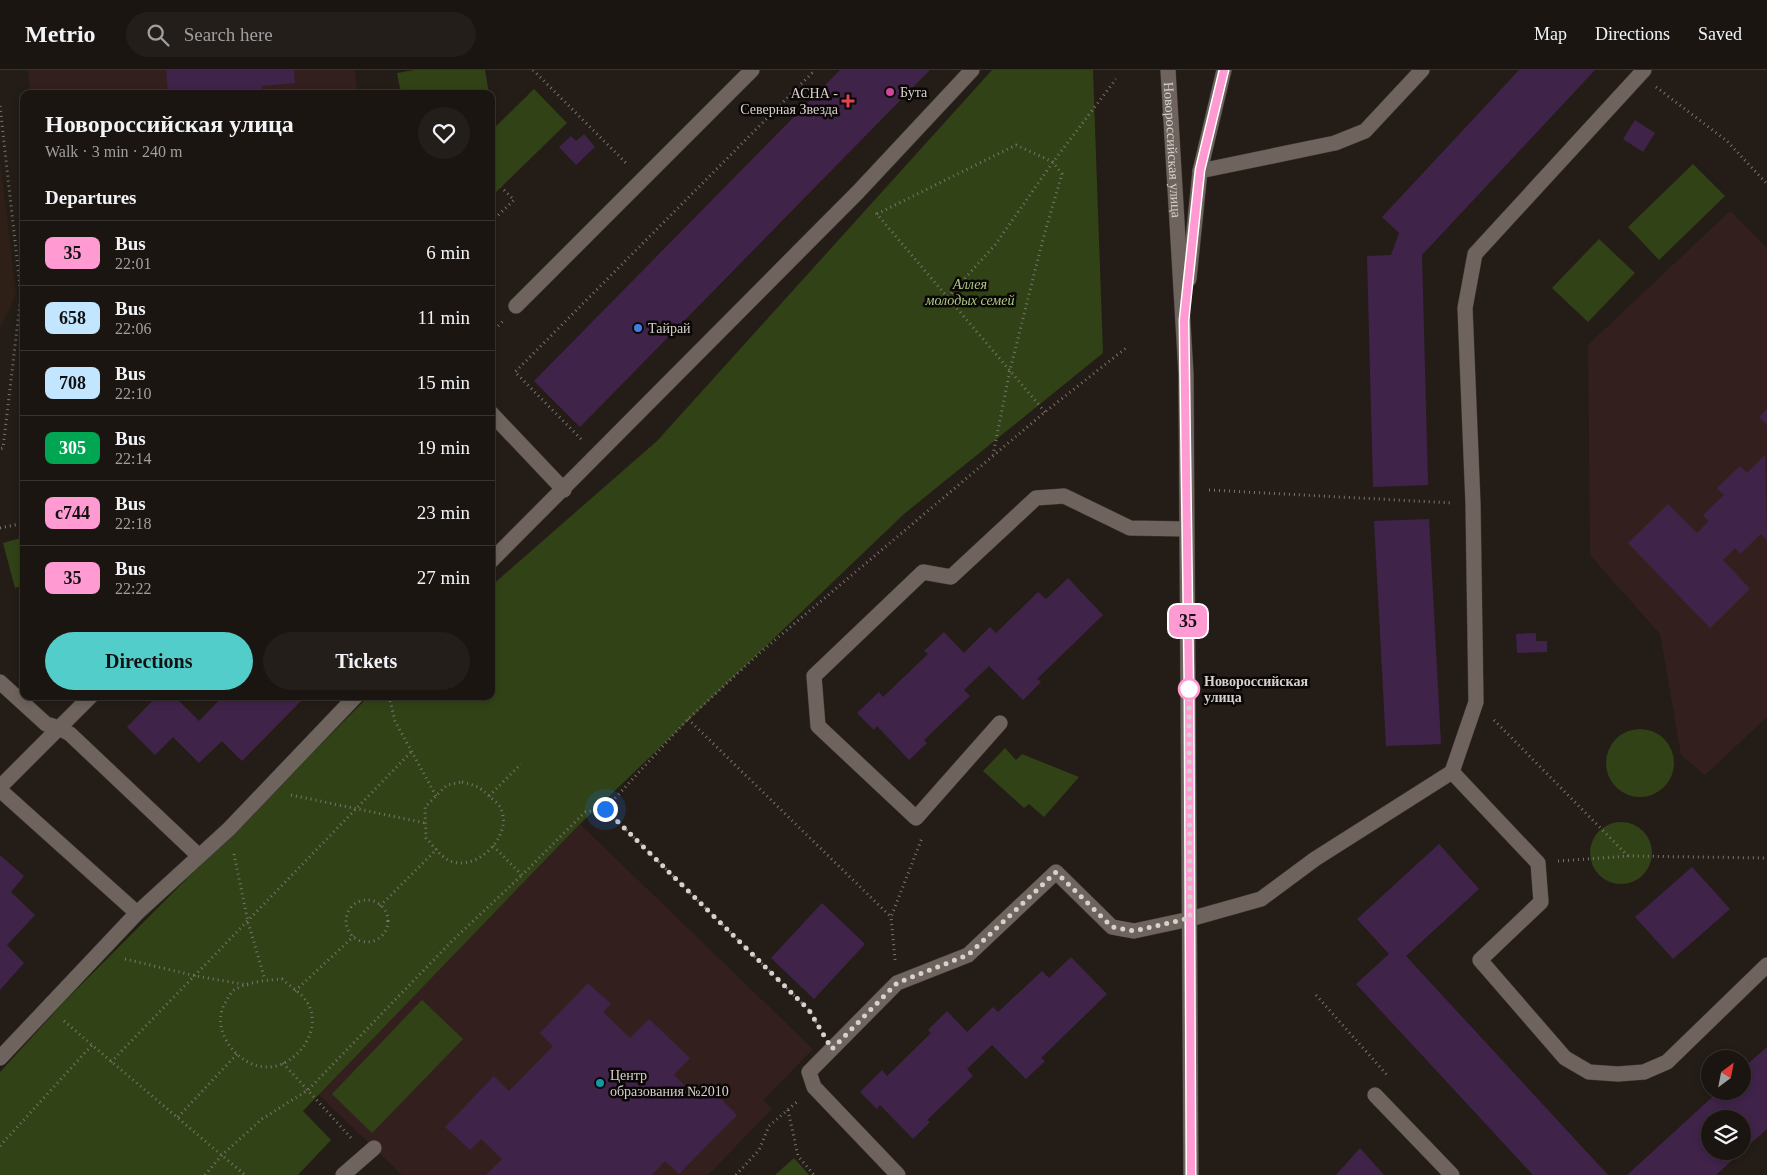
<!DOCTYPE html>
<html lang="en">
<head>
<meta charset="utf-8">
<style>
  body { margin:0; font-family:Georgia,serif; background:#241e1a; color:#f1f3f6; height:100vh; display:flex; flex-direction:column; font-size:19px; white-space:nowrap }
  * { box-sizing:border-box; margin:0 }
  p { font-size:16px; color:#a09f9f }
  .icon { flex:none; width:28px; height:28px; fill:none; stroke:currentColor; stroke-width:2; stroke-linecap:round; stroke-linejoin:round }
  .map { position:relative; flex:1; overflow:hidden }
  .panel { position:absolute; left:20px; top:20px; width:475px; height:610px; display:flex; flex-direction:column; background:#1b1511; border-radius:10px; box-shadow:0 2px 8px #0003,0 0 0 1px #393431 }
  .panel>* { flex:none }
  .badge { padding:0 10px; border-radius:8px; font-size:18px; line-height:32px }
  .needle { width:32px; rotate:32deg }
  .tools { position:absolute; left:1701px; top:980px; display:grid; gap:10px }
  .tools a { display:grid; place-items:center; width:50px; height:50px; border-radius:50%; background:#1b1511; box-shadow:0 2px 8px #0003,0 0 0 1px #393431; font-size:25px }
  .you { position:absolute; width:25px; height:25px; margin:-12px; border:4px solid #fff; border-radius:50%; background:#1a73e8; box-shadow:0 0 0 8px #1a73e833 }
  .map>.badge { position:absolute; translate:-50% -50%; box-shadow:0 0 0 2px #fff }
  h2 { padding:0 25px; font-size:19px; line-height:45px }
  .round { display:grid; place-items:center; flex:none; width:52px; height:52px; border-radius:26px; background:#241e1a }
  .overview { display:flex; align-items:center; justify-content:space-between; height:85px; padding:0 25px }
  h1 { font-size:24px; font-weight:600; line-height:38px }
  .cta { display:flex; gap:10px; margin-top:auto; padding:10px 25px }
  .cta a { flex:1; height:58px; border-radius:30px; background:#53cdca; color:#111; font-size:20px; font-weight:600; line-height:58px; text-align:center }
  .cta a+a { background:#241e1a; color:#f1f3f6 }
  ul { padding:0; list-style:none }
  li { display:flex; align-items:center; gap:15px; height:65px; padding:0 25px; border-top:1px solid #393431 }
  li div { flex:1 }
  li b { display:block; font-size:19px }
  li em { font-style:normal }
  li .badge { min-width:55px; font-weight:700; text-align:center }
  header { display:flex; align-items:center; gap:30px; box-sizing:border-box; height:70px; padding:0 25px; background:#1b1511; border-bottom:1px solid #393431 }
  header strong { font-size:24px }
  nav { display:flex; gap:28px; margin-inline-start:auto; font-size:18px }
  .search { width:350px; height:45px; background:#241e1a; display:flex; align-items:center; gap:12px; box-sizing:border-box; padding:0 18px; border-radius:28px; color:#a09f9f; font-size:19px }
  .map>svg:first-child { display:block }
</style>
</head>
<body>
<header>
<strong>Metrio</strong>
<div class="search"><svg class="icon" aria-label="search" viewBox="0 0 24 24"><circle cx="10" cy="10" r="6"/><path d="M15 15l6 6"/></svg>Search here</div>
<nav><a>Map</a><a>Directions</a><a>Saved</a></nav>
</header>
<div class="map">
<svg width="1767" height="1105" viewBox="0 0 1767 1105">
  <rect width="100%" height="100%" fill="#241c17"/>
  <!-- built -->
  <path fill="#2e2017" d="M0,90l16,134 -16,35z"/>
  <!-- education -->
  <g fill="#33201e">
    <path d="M28,0h327l2,24h-327z"/>
    <path d="M1730,141l37,37v469l-62,58 -24,-20 -21,-121 -70,-79 -2,-210z"/>
    <path d="M580,754l233,225 -50,51 9,9 -64,66h-306l-84,-81z"/>
  </g>
  <!-- green -->
  <g fill="#314217">
    <path d="M414,0h71l4,24h-88l-4,-21z"/>
    <path d="M992,0h101l10,283 -199,161 -324,310 -277,287 28,29 -33,35h-298v-103l64,-70 305,-306h122v-110l166,-145z"/>
    <path d="M534,19l33,34 -76,74v-66z"/>
    <path d="M1693,94l32,32 -66,64 -31,-33z"/>
    <path d="M1599,169l36,34 -47,49 -36,-34z"/>
    <path d="M24,467v48l-9,3 -12,-45z"/>
    <circle cx="1640" cy="693" r="34"/>
    <path d="M1005,678l11,12 6,-6 57,23 -35,40 -15,-13 -5,4 -41,-37z"/>
    <circle cx="1621" cy="783" r="31"/>
    <path d="M422,930l41,39 -91,94 -40,-39z"/>
    <path d="M794,1088l15,17h-34z"/>
  </g>
  <!-- building -->
  <g fill="#402349">
    <path d="M166,0h128l1,13 -33,3 1,8h-57v-4l-38,3z"/>
    <path d="M840,0h90l-350,357 -46,-46z"/>
    <path d="M1519,0h76l-173,185 6,230 -55,2 -6,-231 24,-1 8,-22 -17,-16z"/>
    <path d="M1635,50l20,13 -12,19 -20,-13z"/>
    <path d="M584,64l11,13 -19,18 -17,-18 12,-11 5,5z"/>
    <path d="M1767,339v16l-8,-8z"/>
    <path d="M1765,385l2,85 -6,-6 -21,20 -5,-6 -12,12 27,29 -40,39 -82,-85 40,-39 29,29 12,-12 -6,-6 21,-20 -7,-7 23,-22 7,7z"/>
    <path d="M1429,449l12,225 -55,2 -12,-225z"/>
    <path d="M1068,508l35,37 -66,64 4,3 -18,18 -34,-34 -25,24 6,6 -46,44 3,3 -18,17 -32,-34 -3,4 -17,-17 22,-21 4,5 45,-43 -4,-3 20,-19 20,21 26,-26 6,6 42,-41 8,7z"/>
    <path d="M1536,563v8h11v11l-30,1 -1,-19z"/>
    <path d="M157,626h17l25,25 24,-25h83l-64,65 -20,-20 -23,22 -26,-26 -18,18 -28,-28z"/>
    <path d="M1439,774l40,45 -73,67 202,219h-75l-177,-191 33,-30 -32,-35z"/>
    <path d="M0,785l24,21 -13,16 24,23 -28,30 17,18 -24,27z"/>
    <path d="M1692,797l38,42 -57,50 -38,-42z"/>
    <path d="M822,833l43,41 -51,55 -43,-41z"/>
    <path d="M1071,887l36,37 -66,64 4,3 -19,18 -34,-34 -25,24 6,7 -46,44 3,2 -17,17 -33,-34 -3,4 -17,-17 22,-22 5,6 44,-43 -3,-3 19,-19 20,21 26,-25 5,5 44,-41 7,7z"/>
    <path d="M588,913l23,21 -8,8 27,26 19,-19 41,39 -16,17 26,25 11,-11 26,26 -58,59 -14,-13 -13,14h-166l16,-16 -21,-20 -11,11 -25,-23 49,-51 15,15 44,-45 -13,-13z"/>
    <path d="M1767,977v82l-25,22v-32h-32v32h32l-26,24h-89l92,-84h23v-22z"/>
    <path d="M1360,1078l24,27h-48z"/>
  </g>
  <g fill="none" stroke-linecap="round" stroke-linejoin="round">
    <defs>
      <g id="lane">
        <path d="M1200,101l135,-28 30,-12 57,-61"/>
        <path d="M516,236l236,-236"/>
        <path d="M491,343l73,77"/>
        <path d="M491,491l367,-369 114,-122"/>
        <path d="M0,612l46,42 13,4 32,-32"/>
        <path d="M1000,653l-84,95 -98,-92 -4,-50 109,-104 28,5 85,-79 28,-2 66,32 56,1"/>
        <path d="M1452,702l24,-70 -3,-198 -8,-196 10,-54 169,-184"/>
        <path d="M0,717l59,-59 11,6 129,122"/>
        <path d="M0,720l137,123"/>
        <path d="M0,988l137,-145 92,-84 127,-133"/>
        <path d="M1375,1025l77,80"/>
        <path d="M343,1105l31,-27"/>
        <path d="M898,1105l-84,-88 -5,-15 88,-89 71,-28 88,-83 56,55 22,4 56,-12 71,-20 54,-40 137,-87 86,91 3,39 -61,58 85,98 24,14 29,2 26,-2 23,-10 100,-97"/>
      </g>
      <g id="secondary">
        <path id="s1" d="M1168,0l18,304 5,801"/>
        <path d="M1189,209l11,-108 24,-101"/>
      </g>
    </defs>
    <!-- lane casing -->
    <use href="#lane" stroke="#3d3734" stroke-width="16"/>
    <!-- secondary casing -->
    <use href="#secondary" stroke="#3d3734" stroke-width="16"/>
    <!-- path -->
    <g stroke="#7b7470" stroke-width="3" stroke-dasharray="1 4" stroke-linecap="butt">
      <path d="M533,0l95,95"/>
      <path d="M1656,17l71,54 40,43"/>
      <path d="M0,36l21,189 -18,153 -3,1"/>
      <path d="M876,143l169,199"/>
      <path d="M877,144l139,-69 37,17 9,12 -19,65 -33,131 -17,85"/>
      <path d="M491,152l23,-22 -13,-13"/>
      <path d="M948,227l47,-52 58,-83 63,-83"/>
      <path d="M491,263l12,-12"/>
      <path d="M581,369l-66,-67 300,-302"/>
      <path d="M1209,420l244,13"/>
      <path d="M0,458l24,-5"/>
      <path d="M389,626l6,25 41,75"/>
      <path d="M688,649l203,198"/>
      <path d="M1494,650l134,136"/>
      <path d="M462,712c13,3 18,5 27,14 3,3 9,7 11,11 15,28 -24,67 -52,53 -8,-4 -16,-16 -22,-22l-1,-31 22,-22z"/>
      <path d="M291,725l134,28"/>
      <path d="M489,726l32,-32"/>
      <path d="M605,739l204,201 11,19"/>
      <path d="M493,776l29,29 63,-63 20,-3 83,-90 74,-68 283,-239 81,-64"/>
      <path d="M234,784l14,68 17,58"/>
      <path d="M1558,791l71,-5 138,2"/>
      <circle cx="367" cy="851" r="21"/>
      <path d="M380,836l57,-57"/>
      <path d="M125,889l71,17 52,9"/>
      <path d="M895,890l-4,-43 31,-79"/>
      <path d="M282,909c8,7 20,15 25,23 17,27 -10,64 -38,65 -30,2 -60,-37 -44,-64 3,-4 5,-10 9,-13 13,-8 33,-10 48,-11z"/>
      <path d="M295,921l59,-55"/>
      <path d="M1316,925l71,80"/>
      <path d="M64,951l28,24"/>
      <path d="M111,992l301,-311"/>
      <path d="M283,993l69,76"/>
      <path d="M788,1040l10,46 16,19"/>
      <path d="M178,1047l60,-64"/>
      <path d="M0,1076l92,-101 153,130"/>
      <path d="M205,1105l17,-20 40,-36 46,-29 144,-149 70,-66"/>
      <path d="M736,1105l23,-25 10,-24 29,-25"/>
    </g>
    <!-- lane -->
    <use href="#lane" stroke="#6e645d" stroke-width="15"/>
    <!-- secondary -->
    <use href="#secondary" stroke="#6e645d" stroke-width="15"/>
  </g>
  <g fill="none" stroke-linecap="round" stroke-linejoin="round">
    <defs>
      <path id="line" d="M1191,1105l-2,-483 -5,-372 16,-150 24,-100"/>
    </defs>
    <!-- line casing -->
    <use href="#line" stroke="#fff" stroke-width="11"/>
    <!-- line -->
    <use href="#line" stroke="#ff9ad2" stroke-width="8"/>
    <!-- walk -->
    <path stroke="#d7d1ce" stroke-width="5" stroke-dasharray="0 9" d="M605,739l204,201 23,39 65,-66 71,-28 88,-83 56,55 22,4 56,-13 -1,-229"/>
  </g>
  <!-- markers -->
  <circle fill="#d1479c" stroke="#0b0706" stroke-width="2" cx="890" cy="22" r="5"/>
  <path fill="#e0444e" stroke="#0b0706" stroke-width="2" d="M845.5 23.5h5v5h5v5h-5v5h-5v-5h-5v-5h5z"/>
  <circle fill="#3f7fe0" stroke="#0b0706" stroke-width="2" cx="638" cy="258" r="5"/>
  <circle fill="#fff" stroke="#ff9ad2" stroke-width="2.5" cx="1189" cy="619" r="10"/>
  <circle fill="#0f9aa8" stroke="#0b0706" stroke-width="2" cx="600" cy="1013" r="5"/>
  <g text-anchor="middle" dominant-baseline="central" stroke-width="5" stroke-linejoin="round" paint-order="stroke">
    <!-- poi labels -->
    <g font-size="14" fill="#d7d1ce" stroke="#0b0706" text-anchor="start">
      <text x="900" y="22">Бута</text>
      <text x="838" y="23" text-anchor="end">АСНА -<tspan x="838" dy="16">Северная Звезда</tspan></text>
      <text x="648" y="258">Тайрай</text>
      <text x="610" y="1005">Центр<tspan x="610" dy="16">образования №2010</tspan></text>
    </g>
    <!-- street labels -->
    <g font-size="14" fill="#d7d1ce" stroke="#0b0706">
      <text stroke="none"><textPath href="#s1" startOffset="80">Новороссийская улица</textPath></text>
    </g>
    <!-- park labels -->
    <g font-size="14" font-style="italic" fill="#adcc82" stroke="#0b0706">
      <text x="970" y="214">Аллея<tspan x="970" dy="16">молодых семей</tspan></text>
    </g>
    <!-- stop labels -->
    <g font-size="14" font-weight="bold" fill="#d7d1ce" stroke="#0b0706" text-anchor="start">
      <text x="1204" y="611">Новороссийская<tspan x="1204" dy="16">улица</tspan></text>
    </g>
  </g>
</svg>
<div class="tools">
<a><svg class="needle" viewBox="-14 -14 28 28"><path d="M0-13l5 13h-10z" fill="#e53935"/><path d="M0 13l5-13h-10z" fill="#a09f9f"/></svg></a>
<a><svg class="icon" aria-label="layers" viewBox="0 0 24 24"><path d="M12 4l9 5-9 5-9-5zM3 14l9 5 9-5"/></svg></a>
</div>
<div class="you" style="left:605px;top:739px"></div>
<b class="badge" style="left:1188px;top:551px;background:#ff9ad2;color:#111">35</b>
<section class="panel">
<div class="overview"><div><h1>Новороссийская улица</h1><p>Walk · 3 min · 240 m</p></div><a class="round"><svg class="icon" aria-label="heart" viewBox="0 0 24 24"><path d="M12 20l-8-8c-3-5 5-10 8-4 3-6 11-1 8 4z"/></svg></a></div>
<h2>Departures</h2>
<ul>
<li><span class="badge" style="background:#ff9ad2;color:#111">35</span><div><b>Bus</b><p>22:01</p></div><em>6 min</em></li>
<li><span class="badge" style="background:#c2e6ff;color:#111">658</span><div><b>Bus</b><p>22:06</p></div><em>11 min</em></li>
<li><span class="badge" style="background:#c2e6ff;color:#111">708</span><div><b>Bus</b><p>22:10</p></div><em>15 min</em></li>
<li><span class="badge" style="background:#00a651;color:#fff">305</span><div><b>Bus</b><p>22:14</p></div><em>19 min</em></li>
<li><span class="badge" style="background:#ff9ad2;color:#111">с744</span><div><b>Bus</b><p>22:18</p></div><em>23 min</em></li>
<li><span class="badge" style="background:#ff9ad2;color:#111">35</span><div><b>Bus</b><p>22:22</p></div><em>27 min</em></li>
</ul>
<div class="cta"><a>Directions</a><a>Tickets</a></div>
</section>
</div>
</body>
</html>
